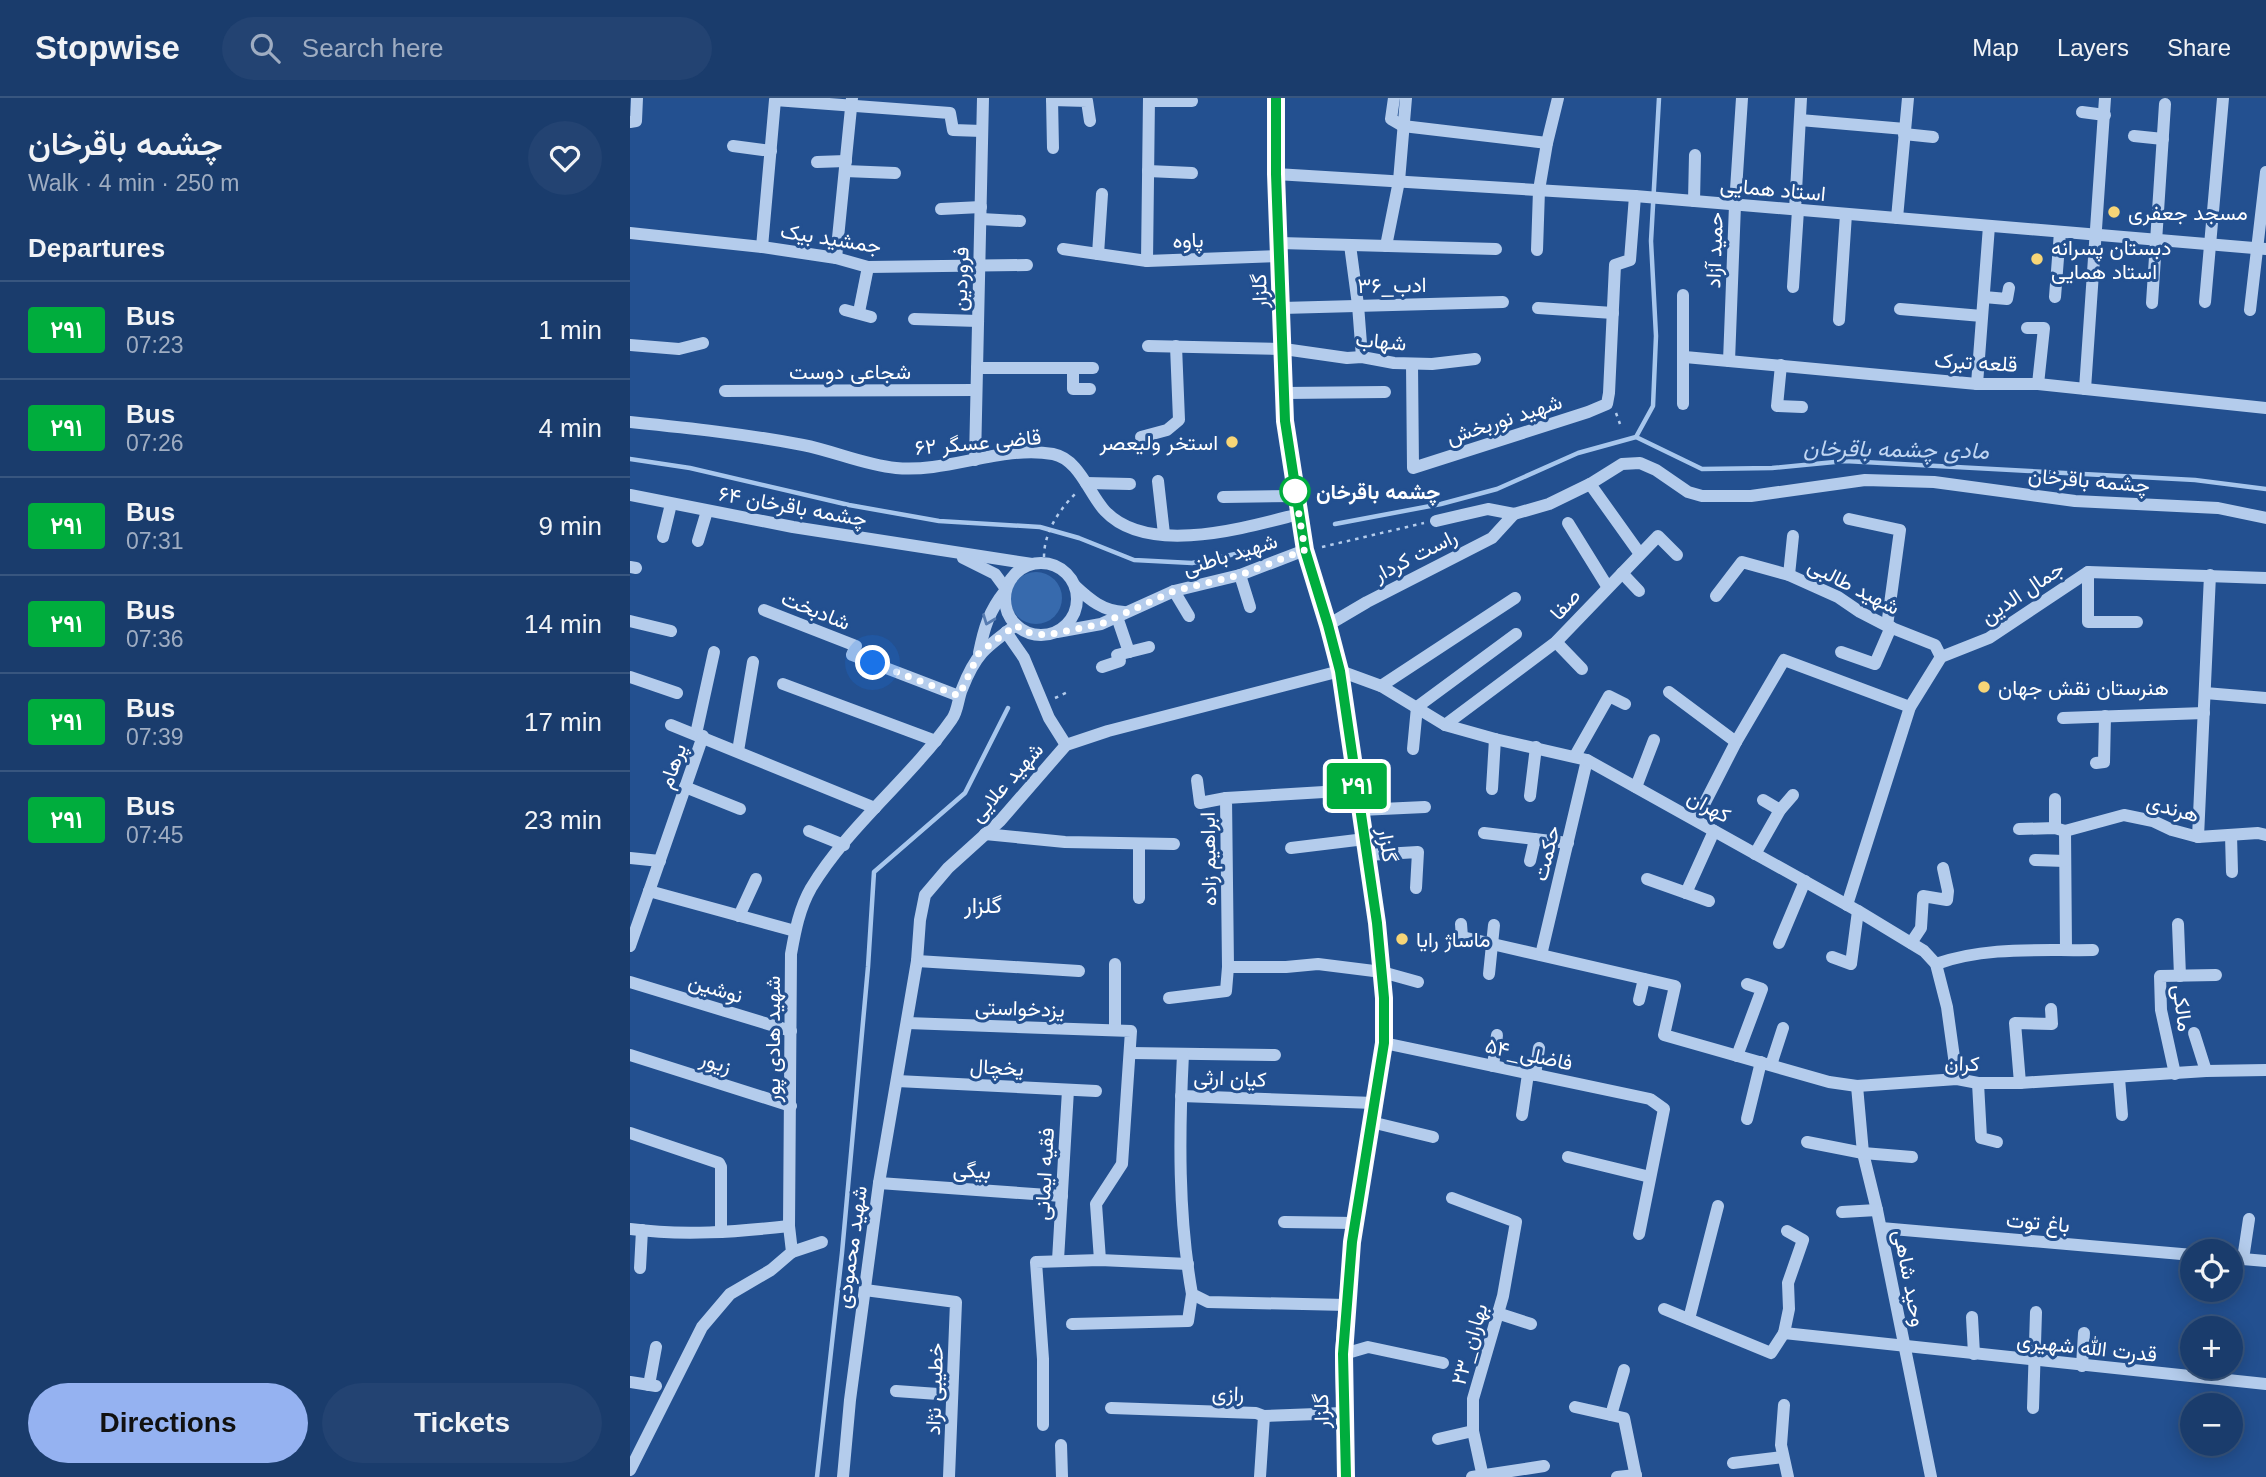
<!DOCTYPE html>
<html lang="en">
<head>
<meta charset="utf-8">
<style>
  body { margin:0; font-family:Arial,Vazirmatn,sans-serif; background:#234372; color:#f1f3f6; height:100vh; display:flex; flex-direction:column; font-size:26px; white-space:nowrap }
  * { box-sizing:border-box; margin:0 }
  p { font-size:23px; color:#9fadc2 }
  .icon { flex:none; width:38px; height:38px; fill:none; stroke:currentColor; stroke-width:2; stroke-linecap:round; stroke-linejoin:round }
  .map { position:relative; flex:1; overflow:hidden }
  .side { display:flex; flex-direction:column; background:#1a3c6c; width:630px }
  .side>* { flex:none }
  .badge { padding:0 14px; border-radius:5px; font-size:24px; line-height:46px }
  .fabs { position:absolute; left:1550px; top:1141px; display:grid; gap:14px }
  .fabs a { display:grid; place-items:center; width:63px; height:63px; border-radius:50%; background:#1a3c6c; box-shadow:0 4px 18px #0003,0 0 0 2px #38567f; font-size:35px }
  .you { position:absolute; width:35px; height:35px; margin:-18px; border:5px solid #fff; border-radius:50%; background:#1a73e8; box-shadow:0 0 0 10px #1a73e833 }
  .map>.badge { position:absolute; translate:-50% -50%; box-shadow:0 0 0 4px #fff }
  h2 { padding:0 28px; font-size:26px; line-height:63px }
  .round { display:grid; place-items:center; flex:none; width:74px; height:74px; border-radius:37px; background:#234372 }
  .headline { display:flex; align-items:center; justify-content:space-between; height:119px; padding:0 28px }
  h1 { font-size:33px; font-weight:600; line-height:52px }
  .button { display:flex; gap:14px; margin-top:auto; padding:14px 28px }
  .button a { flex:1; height:80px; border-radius:42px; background:#95b2f1; color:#111; font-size:28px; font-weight:600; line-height:80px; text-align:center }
  .button a+a { background:#234372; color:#f1f3f6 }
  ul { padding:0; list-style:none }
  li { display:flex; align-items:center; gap:21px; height:98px; padding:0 28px; border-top:2px solid #38567f }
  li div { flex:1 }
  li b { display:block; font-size:26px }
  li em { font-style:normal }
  li .badge { min-width:77px; font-weight:700; text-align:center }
  header { display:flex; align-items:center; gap:42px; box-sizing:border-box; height:98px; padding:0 35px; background:#1a3c6c; border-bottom:2px solid #38567f }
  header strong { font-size:33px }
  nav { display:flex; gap:38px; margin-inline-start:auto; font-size:24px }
  .search { width:490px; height:63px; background:#234372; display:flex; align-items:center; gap:18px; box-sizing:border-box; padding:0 24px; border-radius:38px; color:#9fadc2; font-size:26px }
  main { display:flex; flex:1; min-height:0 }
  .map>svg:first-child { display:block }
</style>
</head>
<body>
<header>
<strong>Stopwise</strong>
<div class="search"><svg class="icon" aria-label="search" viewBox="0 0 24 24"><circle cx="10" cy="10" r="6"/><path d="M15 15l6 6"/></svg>Search here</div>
<nav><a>Map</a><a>Layers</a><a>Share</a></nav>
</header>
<main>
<section class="side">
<div class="headline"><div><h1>چشمه باقرخان</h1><p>Walk · 4 min · 250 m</p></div><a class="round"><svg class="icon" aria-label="heart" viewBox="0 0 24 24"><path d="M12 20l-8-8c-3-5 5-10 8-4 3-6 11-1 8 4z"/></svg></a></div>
<h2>Departures</h2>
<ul>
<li><span class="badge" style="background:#00ad3d;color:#fff">۲۹۱</span><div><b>Bus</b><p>07:23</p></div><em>1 min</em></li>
<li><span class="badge" style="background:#00ad3d;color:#fff">۲۹۱</span><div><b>Bus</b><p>07:26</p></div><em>4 min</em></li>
<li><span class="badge" style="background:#00ad3d;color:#fff">۲۹۱</span><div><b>Bus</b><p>07:31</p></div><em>9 min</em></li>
<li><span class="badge" style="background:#00ad3d;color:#fff">۲۹۱</span><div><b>Bus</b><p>07:36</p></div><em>14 min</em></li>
<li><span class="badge" style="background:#00ad3d;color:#fff">۲۹۱</span><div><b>Bus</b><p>07:39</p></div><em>17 min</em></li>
<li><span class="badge" style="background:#00ad3d;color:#fff">۲۹۱</span><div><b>Bus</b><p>07:45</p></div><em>23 min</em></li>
</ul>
<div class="button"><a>Directions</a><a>Tickets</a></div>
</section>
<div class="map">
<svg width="1636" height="1379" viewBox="0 0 1636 1379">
  <rect width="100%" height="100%" fill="#235090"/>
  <!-- green -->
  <circle fill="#376aad" cx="406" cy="500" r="26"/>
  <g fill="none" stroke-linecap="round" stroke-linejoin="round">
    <!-- stream -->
    <g stroke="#a8c7ed" stroke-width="4.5">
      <path d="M1006,339l17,-31 3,-70 -5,-95 8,-143"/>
      <path d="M0,361l60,9 159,37 90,16 101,6 39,11 55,22 58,3 53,-11"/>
      <path d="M705,426l106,-20 56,-15 81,-36 58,-16 66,32 70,-1 73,-7 350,19 71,9"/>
      <path d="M187,1379l25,-224 26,-286 6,-95 91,-79 43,-85"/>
    </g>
    <!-- path -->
    <g stroke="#b4ccec" stroke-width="2.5" stroke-dasharray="3.5 5" stroke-linecap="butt">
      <path d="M986,315l4,11"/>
      <path d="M692,449l102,-24"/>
      <path d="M414,459c0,-25 15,-47 32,-64"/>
      <path d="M425,600l15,-7"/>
    </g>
    <!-- minor -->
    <g stroke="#b4ccec" stroke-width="12">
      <path d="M422,0l1,50"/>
      <path d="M764,0l-3,21 12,7 144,17"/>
      <path d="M422,2l35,1 3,20"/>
      <path d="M519,3h43"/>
      <path d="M1452,14l23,3"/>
      <path d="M1170,22l105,9"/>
      <path d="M0,24l6,-1 1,-23"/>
      <path d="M1274,36l29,3"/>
      <path d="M1504,38l29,3"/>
      <path d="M103,48l38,5"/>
      <path d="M187,64l29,-1"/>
      <path d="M215,73l50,2"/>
      <path d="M518,73l44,2"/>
      <path d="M646,76l359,22 631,53"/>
      <path d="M1064,103l1,-46"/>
      <path d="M311,111l40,-2"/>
      <path d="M1165,112l6,-112"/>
      <path d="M1267,120l11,-120"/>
      <path d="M351,121l39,2"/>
      <path d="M0,135l132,14 74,11 32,9 159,-2"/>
      <path d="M650,145l216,6"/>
      <path d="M720,147l8,60 4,52"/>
      <path d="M756,148l13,-65 7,-83"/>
      <path d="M132,149l13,-147 175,13 3,17 29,1"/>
      <path d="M433,151l84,12 133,-5"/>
      <path d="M907,152l2,-60 8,-47 11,-45"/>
      <path d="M468,156l4,-60"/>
      <path d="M206,160l16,-160"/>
      <path d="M517,163l2,-163"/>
      <path d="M1163,189l5,-77"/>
      <path d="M1354,199l23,2 2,-11"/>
      <path d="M1425,199l5,-65"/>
      <path d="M1575,204l18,-204"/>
      <path d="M1522,205l13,-199"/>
      <path d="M652,210l221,-6"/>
      <path d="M908,210l75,5"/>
      <path d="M1270,211l82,7"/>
      <path d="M215,212l26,7"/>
      <path d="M1620,212l16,-138"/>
      <path d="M229,214l9,-45"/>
      <path d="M284,221l64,2"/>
      <path d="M1209,222l7,-106"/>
      <path d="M1397,230h17l-6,56"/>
      <path d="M0,247l49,4 24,-6"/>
      <path d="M518,248l136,3 63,9 15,-1 32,6 38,1 43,-5"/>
      <path d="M1055,259l292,27h61l228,24"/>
      <path d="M1099,263l6,-156 7,-107"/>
      <path d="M782,266l1,104 175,-56 19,-8 2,-11 6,-128 15,-5 5,-64"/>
      <path d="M1151,267l-4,41 25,1"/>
      <path d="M347,270h116"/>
      <path d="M443,270v21h17"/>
      <path d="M1347,286l12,-158"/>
      <path d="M1455,291l20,-291"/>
      <path d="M95,293l251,-1"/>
      <path d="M655,295l100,-1"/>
      <path d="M1053,306v-109"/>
      <path d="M0,324c58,6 116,12 173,23 31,6 61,20 93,23 52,5 105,-23 157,-14 26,5 36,40 52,57 43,46 142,16 194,3"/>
      <path d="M511,339l26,-7 12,-10 -3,-74"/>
      <path d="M345,362l8,-362"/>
      <path d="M528,383l6,53"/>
      <path d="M456,385l44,1"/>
      <path d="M960,386l50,70"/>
      <path d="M0,397l163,32 239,37"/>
      <path d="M593,399l73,-1"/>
      <path d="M1219,421l51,11 -13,96"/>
      <path d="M806,423l52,-12 26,5 35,-10 41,-20 32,-20 18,-1 16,7 32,22 14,4h49l114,-16 69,2 141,19 143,7 48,10"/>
      <path d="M938,425l39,63"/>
      <path d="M33,439l8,-33"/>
      <path d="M68,443l9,-30"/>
      <path d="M333,460l32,16 11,15"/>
      <circle cx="411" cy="501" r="36"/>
      <path d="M0,469l6,1"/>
      <path d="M1458,474v50h49"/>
      <path d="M992,475l17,18"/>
      <path d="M610,477l10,32"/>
      <path d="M1159,477l4,-39"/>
      <path d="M445,488c15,14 28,25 49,26"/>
      <path d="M544,493l15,25"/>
      <path d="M1086,498l26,-34 47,13 49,22 22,15 27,14 48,19 6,12"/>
      <path d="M134,512l92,36 -4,9 107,41"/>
      <path d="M487,519l12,35"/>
      <path d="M0,523l41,10"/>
      <path d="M698,527l39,-23 125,-64 22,-24"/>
      <path d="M376,534l18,26 25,60 17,27"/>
      <path d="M427,534l44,-8 73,-33 66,-16 65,-25"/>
      <path d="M926,544l26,27"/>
      <path d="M1211,554l34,12 16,-37"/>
      <path d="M349,555c5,-25 10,-42 26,-62"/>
      <path d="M472,569l18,-6 -3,-6 32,-8"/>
      <path d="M0,579l47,16"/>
      <path d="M153,586l153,57"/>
      <path d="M751,588l134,-88"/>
      <path d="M1039,594l67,50"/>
      <path d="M1575,595l61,5"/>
      <path d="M1433,620l141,-5"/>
      <path d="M41,627l204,83"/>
      <path d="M815,627l111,-83 102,-106 19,19"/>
      <path d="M66,636l18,-82"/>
      <path d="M783,651l4,-42 99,-73"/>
      <path d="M108,653l15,-89"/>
      <path d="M945,658l34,-60 16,8"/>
      <path d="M1466,665l8,-1 1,-46"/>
      <path d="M567,682l3,23 26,-5"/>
      <path d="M55,689l55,22"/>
      <path d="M1006,689l18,-47"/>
      <path d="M862,691l3,-50"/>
      <path d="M727,692l-131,8 2,169h58l32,-3 64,8 36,10"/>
      <path d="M900,698l6,-49"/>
      <path d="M1133,702l17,10"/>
      <path d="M730,712l65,-3"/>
      <path d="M1066,722l40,-78 48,-82 126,47"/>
      <path d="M1425,730v-29"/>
      <path d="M1389,731l36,-1 10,3"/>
      <path d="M179,733l35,14"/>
      <path d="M1435,733l59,-16 29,6 19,9 26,7 60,-4 8,2"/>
      <path d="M1435,733l1,119"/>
      <path d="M854,735l84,10"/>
      <path d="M355,736l80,8 109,2"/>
      <path d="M1601,737l1,37"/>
      <path d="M1568,739l12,-262"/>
      <path d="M661,750l74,-9"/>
      <path d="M1125,756l25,-44 13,-15"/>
      <path d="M737,757l51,-3 -2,36"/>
      <path d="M0,760l30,3"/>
      <path d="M1405,762l30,1"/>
      <path d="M900,763l5,-22"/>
      <path d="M1017,781l62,22"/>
      <path d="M19,793l146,40"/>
      <path d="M1056,795l28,-62"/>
      <path d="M509,800v-54"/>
      <path d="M1217,807l63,-198 31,-50 48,-19 99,-66 178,6"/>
      <path d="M109,818l17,-37"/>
      <path d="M831,826l1,13 213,49 -11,49 165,47 28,4 100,-7 21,4h42l186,-12 60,-1"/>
      <path d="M1548,826l2,52"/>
      <path d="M1149,845l26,-62"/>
      <path d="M1281,845l10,-15 2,-32 24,4 1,-9 -5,-23"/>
      <path d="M0,848l73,-210"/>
      <path d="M911,857l46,-195"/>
      <path d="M1202,859l19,7 7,-53"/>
      <path d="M287,863l162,10"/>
      <path d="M485,866v66"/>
      <path d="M1306,866c50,-18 105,-13 157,-14"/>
      <path d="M859,876l5,-49"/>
      <path d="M0,884l161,49"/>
      <path d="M539,900l57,-7 2,-24"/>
      <path d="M1009,902l5,-21"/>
      <path d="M277,925l224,8 -9,133 -26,40 4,56"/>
      <path d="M1564,935l12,38"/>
      <path d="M754,945l266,56 14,10 -25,125"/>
      <path d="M500,955l145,2"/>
      <path d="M553,956c-4,80 -5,161 9,240l16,8 139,3"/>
      <path d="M0,957l161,51"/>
      <path d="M1107,958l25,-67 -15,-5"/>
      <path d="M1141,967l12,-37"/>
      <path d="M863,968l4,-31"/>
      <path d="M1545,976l-14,-64 -1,-34 56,-1"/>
      <path d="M905,977l4,-27"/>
      <path d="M1489,980l3,37"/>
      <path d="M267,983l199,10"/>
      <path d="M1348,985l3,55 16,4"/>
      <path d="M1390,985l-5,-60 37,1 -1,-15"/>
      <path d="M1227,988l6,67 14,57 54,267"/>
      <path d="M551,998l193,7"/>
      <path d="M892,1017l6,-41"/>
      <path d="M1117,1021l14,-57"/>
      <path d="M741,1024l62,15"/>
      <path d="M0,1035l89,30 2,4v65"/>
      <path d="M1177,1044l56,11 49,4"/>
      <path d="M938,1059l82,20"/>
      <path d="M249,1085l183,13"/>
      <path d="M822,1100l64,24 -13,74 -30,103v32l10,46"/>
      <path d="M1212,1114l35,-2"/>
      <path d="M654,1124l71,1"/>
      <path d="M1251,1130l312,27"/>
      <path d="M0,1131c53,7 106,3 159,-3"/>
      <path d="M162,1154l30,-10"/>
      <path d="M1601,1160l35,3"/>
      <path d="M1613,1161l6,-40"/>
      <path d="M428,1162l10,-170"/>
      <path d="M10,1170l2,-38"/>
      <path d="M235,1192l91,12 -7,175"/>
      <path d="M1034,1211l107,44 13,-20 482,51"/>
      <path d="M867,1215l34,11"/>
      <path d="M1342,1219l2,37"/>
      <path d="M1059,1221l29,-113"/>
      <path d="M442,1226l116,-3 4,-27"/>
      <path d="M1154,1235l5,-24 -1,-26 15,-43 -16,-9"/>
      <path d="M714,1256l24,-7 75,16"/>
      <path d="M1452,1268l2,-33"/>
      <path d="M0,1284l26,4"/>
      <path d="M19,1287l7,-38"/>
      <path d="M266,1293l56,4"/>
      <path d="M1154,1307l-3,40 7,32"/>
      <path d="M945,1309l49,11 12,59"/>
      <path d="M481,1310l145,5 8,3 79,-3"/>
      <path d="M1403,1310l3,-96"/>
      <path d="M981,1317l13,-45"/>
      <path d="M413,1327v-66l-7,-97 64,-2 88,4"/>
      <path d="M808,1341l35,-8"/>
      <path d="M431,1347l1,32"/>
      <path d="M1103,1365l50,-6"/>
      <path d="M0,1372l72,-143 28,-33 41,-24 21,-18 -3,-26 2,-272c4,-22 8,-45 20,-66 38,-63 99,-109 141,-169 6,-8 6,-21 10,-30 14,-36 24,-42 54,-64"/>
      <path d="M213,1379l7,-77 29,-217 38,-222 3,-41 5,-25 23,-27 52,-47 66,-76 42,-14 232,-60 41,15 64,39 50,14 92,21 271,151 66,40 12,13 11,43 10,72"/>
      <path d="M630,1379l4,-61"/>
      <path d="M842,1379l72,-11"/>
      <path d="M987,1379l19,-2"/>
    </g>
    <!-- major -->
    <path stroke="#f9fbff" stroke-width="18" d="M646,0v76l9,247 20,129 23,75 12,46 37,252 7,75v45l-32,199 -8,112 2,123"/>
  </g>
  <!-- one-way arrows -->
  <defs><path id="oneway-chevron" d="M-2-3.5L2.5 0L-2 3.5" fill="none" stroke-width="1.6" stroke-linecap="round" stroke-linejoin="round" transform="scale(1.75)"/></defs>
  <use stroke="#567bb0" href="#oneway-chevron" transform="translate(358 522) rotate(111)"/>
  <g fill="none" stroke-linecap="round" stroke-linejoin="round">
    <defs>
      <path id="line" d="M646,0v76l9,247 20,129 23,75 12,46 37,252 7,75v45l-32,199 -9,112 3,123"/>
    </defs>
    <!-- line casing -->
    <use href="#line" stroke="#fff" stroke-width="16"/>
    <!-- line -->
    <use href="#line" stroke="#00ad3d" stroke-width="10"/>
    <!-- walk -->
    <path stroke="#fff" stroke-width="7" stroke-dasharray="0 12.6" d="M243,565l86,33 20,-43 37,-28 9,7 21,3 55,-11 73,-33 66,-16 65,-25 -10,-59"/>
  </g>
  <!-- markers -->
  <g fill="#f7d577" stroke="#235090" stroke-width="2.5">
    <circle cx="1484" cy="114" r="7"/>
    <circle cx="1407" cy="161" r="7"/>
    <circle cx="602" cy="344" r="7"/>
    <circle cx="1354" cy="589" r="7"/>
    <circle cx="772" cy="841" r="7"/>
  </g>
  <circle fill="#fff" stroke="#00ad3d" stroke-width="3.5" cx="665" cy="393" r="14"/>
  <g text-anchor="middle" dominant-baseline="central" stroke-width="6" stroke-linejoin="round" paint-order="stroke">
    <!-- street labels -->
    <g font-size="21" fill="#fff" stroke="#235090">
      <text transform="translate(1143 91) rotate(5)">استاد همایی</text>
      <text transform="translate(201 140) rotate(9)">جمشید بیک</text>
      <text transform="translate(558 142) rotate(-2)">پاوه</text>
      <text transform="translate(1084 152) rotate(-88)">حمید آزاد</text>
      <text transform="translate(330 181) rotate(-88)">فروردین</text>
      <text transform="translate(762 187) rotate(-1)">۳۶_ادب</text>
      <text transform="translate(629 193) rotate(-92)">گلزار</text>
      <text transform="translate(751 243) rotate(5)">شهاب</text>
      <text transform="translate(1346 264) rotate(3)">قلعه تبرک</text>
      <text x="220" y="273">شجاعی دوست</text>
      <text transform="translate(874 321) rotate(-18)">شهید نوربخش</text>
      <text transform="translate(348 344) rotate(-5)">قاضی عسگر ۶۲</text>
      <text transform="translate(1459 382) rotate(5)">چشمه باقرخان</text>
      <text transform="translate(163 408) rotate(10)">چشمه باقرخان ۶۴</text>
      <text transform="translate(600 456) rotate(-17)">شهید باطنی</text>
      <text transform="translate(785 457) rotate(-27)">راست کردار</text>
      <text transform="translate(1224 488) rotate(27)">شهید طالبی</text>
      <text transform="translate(1392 494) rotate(-34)">جمال الدین</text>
      <text transform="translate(935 506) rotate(-48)">صفا</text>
      <text transform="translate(186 512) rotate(22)">شادبخت</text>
      <text transform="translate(42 668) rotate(-71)">پرهام</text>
      <text transform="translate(376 684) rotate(-48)">شهید علایی</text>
      <text transform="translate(1079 708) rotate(29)">کهران</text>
      <text transform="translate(1543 710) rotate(16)">هرندی</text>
      <text transform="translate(758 747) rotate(81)">گلزار</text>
      <text transform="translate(916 755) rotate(-76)">حکمت</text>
      <text transform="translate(578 761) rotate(-91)">ابراهیم زاده</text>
      <text transform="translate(86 890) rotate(17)">نوشین</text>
      <text transform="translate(390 910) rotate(2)">یزدخواستی</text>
      <text transform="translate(1553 910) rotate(83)">مالکی</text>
      <text transform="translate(142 941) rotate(-90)">شهید هادی پور</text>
      <text transform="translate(899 956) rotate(12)">۵۴_فاضلی</text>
      <text transform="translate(86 964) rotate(18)">زیور</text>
      <text transform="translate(1332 965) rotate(2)">کران</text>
      <text transform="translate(367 969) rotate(3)">یخچال</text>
      <text transform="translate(600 980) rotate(2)">کیان ارثی</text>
      <text transform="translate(342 1072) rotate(4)">بیگی</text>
      <text transform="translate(414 1076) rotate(-87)">فقیه ایمانی</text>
      <text transform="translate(1408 1124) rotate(5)">باغ توت</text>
      <text transform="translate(221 1149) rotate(-82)">شهید محمودی</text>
      <text transform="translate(1280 1180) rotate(79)">وحید شاهی</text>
      <text transform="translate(839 1246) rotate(-74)">۲۳_بهاران</text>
      <text transform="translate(1457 1249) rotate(6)">قدرت الله شهیری</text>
      <text transform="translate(304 1291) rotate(-88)">خطیبی نژاد</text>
      <text transform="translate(598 1295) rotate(2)">رازی</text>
      <text transform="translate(691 1313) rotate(-91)">گلزار</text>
    </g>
    <!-- poi labels -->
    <g font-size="21" fill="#fff" stroke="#235090" text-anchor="start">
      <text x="1498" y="114">مسجد جعفری</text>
      <text x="1421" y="149">دبستان پسرانه<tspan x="1421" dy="24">استاد همایی</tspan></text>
      <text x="588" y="344" text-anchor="end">استخر ولیعصر</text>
      <text x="1368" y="589">هنرستان نقش جهان</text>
      <text x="786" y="841">ماساژ رایا</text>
    </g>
    <!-- stop labels -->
    <g font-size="21" font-weight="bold" fill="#fff" stroke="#235090" text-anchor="start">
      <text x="686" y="393">چشمه باقرخان</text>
    </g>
    <!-- water labels -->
    <g font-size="23" font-style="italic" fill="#c0d6f3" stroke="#235090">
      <text transform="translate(1266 351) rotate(1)">مادی چشمه باقرخان</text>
    </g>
    <!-- neighbourhood labels -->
    <g font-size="23" fill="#fff" stroke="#235090">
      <text x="353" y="807">گلزار</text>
    </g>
  </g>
</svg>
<div class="fabs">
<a><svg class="icon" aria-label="locate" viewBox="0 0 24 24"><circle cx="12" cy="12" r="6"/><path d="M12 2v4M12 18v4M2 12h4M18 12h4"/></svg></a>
<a>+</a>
<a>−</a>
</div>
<div class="you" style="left:243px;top:565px"></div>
<b class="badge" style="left:727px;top:688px;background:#00ad3d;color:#fff">۲۹۱</b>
</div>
</main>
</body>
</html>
